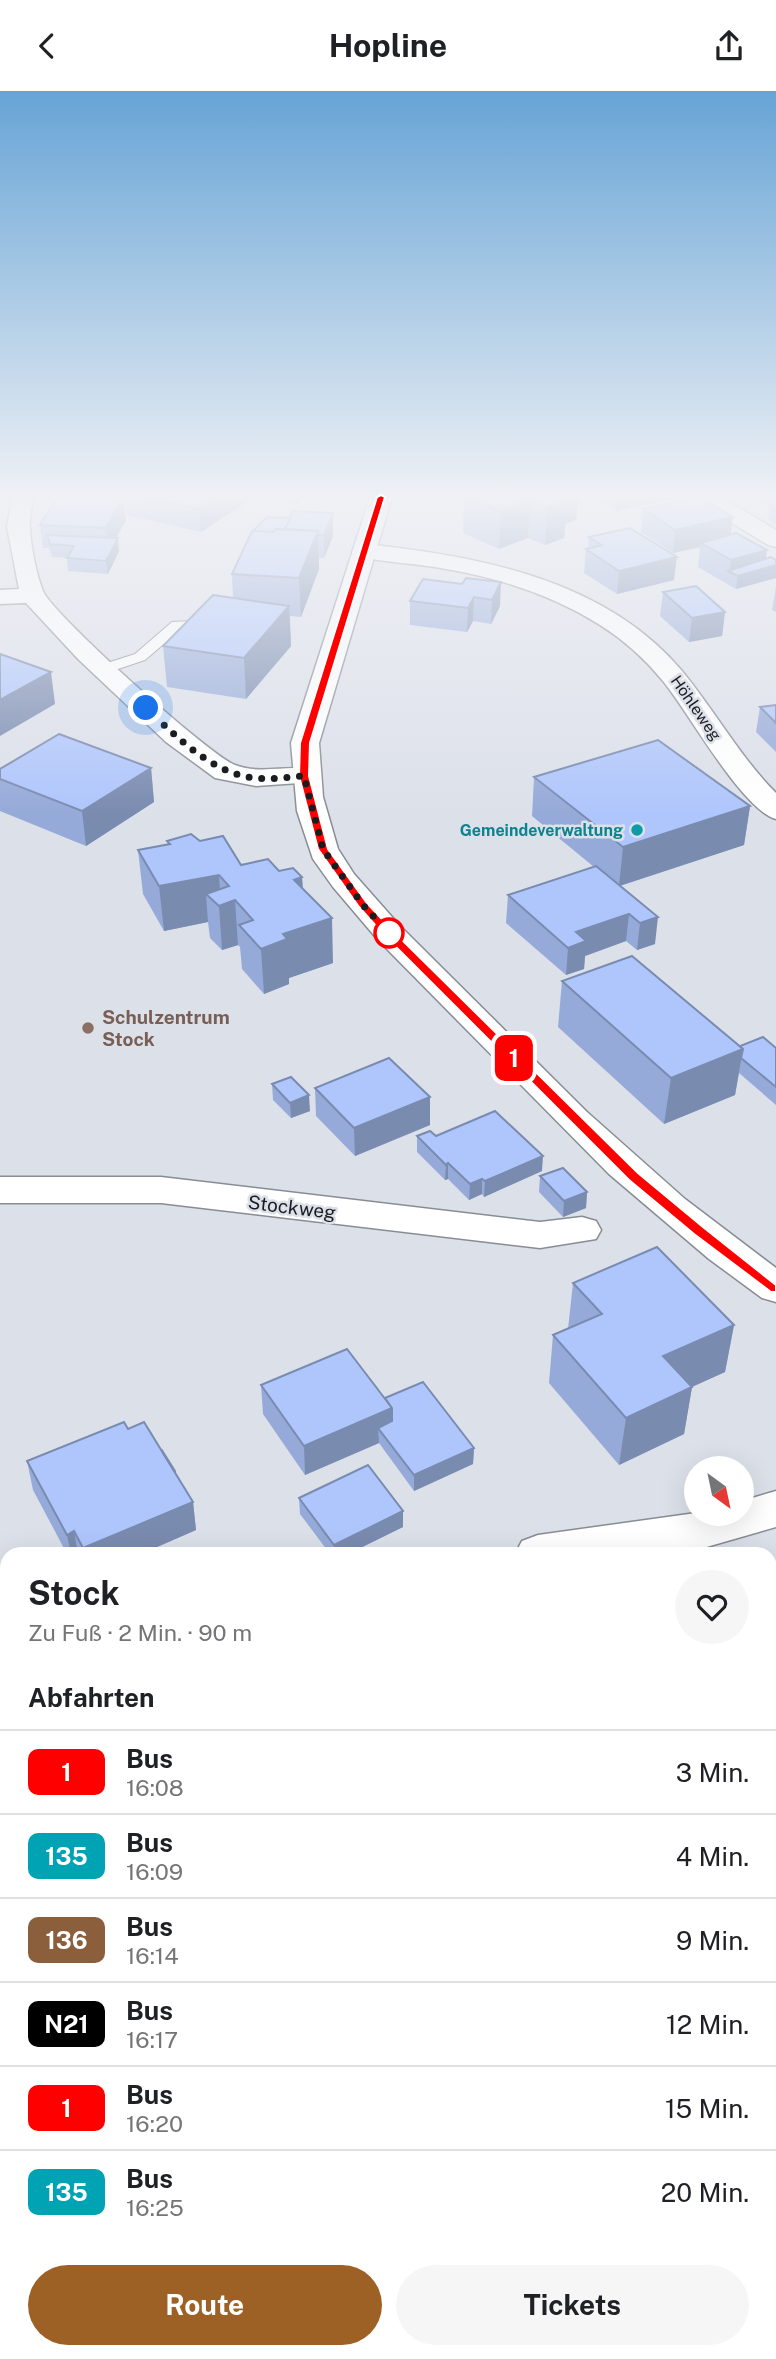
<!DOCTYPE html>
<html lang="de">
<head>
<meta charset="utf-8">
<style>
  body { margin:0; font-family:"Public Sans",sans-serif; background:#f6f6f6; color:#202124; height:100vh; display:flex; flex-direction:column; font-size:26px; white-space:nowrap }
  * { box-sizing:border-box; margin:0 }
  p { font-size:23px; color:#757577 }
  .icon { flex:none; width:38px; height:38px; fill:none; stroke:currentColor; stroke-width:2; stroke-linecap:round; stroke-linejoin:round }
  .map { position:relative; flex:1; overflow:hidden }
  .details { position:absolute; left:0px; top:1456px; width:777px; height:812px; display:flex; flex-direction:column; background:#fff; border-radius:21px 21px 0 0; box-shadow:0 7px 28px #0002 }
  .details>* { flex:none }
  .badge { padding:0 14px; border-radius:10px; font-size:24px; line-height:46px }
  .needle { width:46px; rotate:147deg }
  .controls { position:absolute; left:684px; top:1365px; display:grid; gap:14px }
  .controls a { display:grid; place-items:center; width:70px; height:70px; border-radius:50%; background:#fff; box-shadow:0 7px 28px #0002; font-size:35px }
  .you { position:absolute; width:35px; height:35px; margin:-18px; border:5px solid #fff; border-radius:50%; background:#1a73e8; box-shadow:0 0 0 10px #1a73e833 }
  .map>.badge { position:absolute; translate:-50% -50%; box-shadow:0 0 0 4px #fff }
  h2 { padding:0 28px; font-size:26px; line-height:63px }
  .round { display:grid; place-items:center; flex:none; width:74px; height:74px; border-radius:37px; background:#f6f6f6 }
  .head { display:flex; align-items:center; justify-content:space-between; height:119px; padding:0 28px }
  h1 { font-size:33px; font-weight:700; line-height:52px }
  .action { display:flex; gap:14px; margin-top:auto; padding:14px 28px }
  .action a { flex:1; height:80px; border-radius:42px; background:#9d6025; color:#fff; font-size:28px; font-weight:700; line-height:80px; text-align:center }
  .action a+a { background:#f6f6f6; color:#202124 }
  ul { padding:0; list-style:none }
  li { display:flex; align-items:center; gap:21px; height:84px; padding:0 28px; border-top:2px solid #e0e0e0 }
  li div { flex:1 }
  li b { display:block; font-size:26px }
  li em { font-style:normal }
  li .badge { min-width:77px; font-weight:700; text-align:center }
  header { display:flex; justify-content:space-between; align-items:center; height:91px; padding:0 28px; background:#fff; font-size:32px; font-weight:700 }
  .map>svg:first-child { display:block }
</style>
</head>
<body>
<header><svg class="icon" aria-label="back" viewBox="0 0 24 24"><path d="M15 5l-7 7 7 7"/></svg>Hopline<svg class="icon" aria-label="share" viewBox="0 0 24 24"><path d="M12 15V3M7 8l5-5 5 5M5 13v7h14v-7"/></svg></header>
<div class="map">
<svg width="776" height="2268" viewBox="0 0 776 2268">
  <rect width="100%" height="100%" fill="#dce0e9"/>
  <!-- green -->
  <path fill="#bac989" d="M770,1763l6,12v493h-776v-56l7,-6v55h763z"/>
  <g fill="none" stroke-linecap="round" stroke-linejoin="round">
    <defs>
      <g id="lane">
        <path d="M193,530l5,1 2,3 -2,3 -17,1 -36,31 -42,14 -8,-5 3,-3 37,-12 37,-32z"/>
        <path d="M776,1741v30l-6,2v-30z"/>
        <path d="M7,2201v40l-7,3v-40z"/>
      </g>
      <g id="street">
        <path d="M12,406h22c-2,10 -5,22 -4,32 1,18 6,44 13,62 9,23 167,165 192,174 25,10 53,-1 79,5l4,6 -4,6 -58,4 -41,-8 -49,-36 -88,-83 -52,-56 -26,1v-14l19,-1 -12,-62z"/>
        <path d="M695,406h26l55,33v17l-8,-2 -70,-43z"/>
        <path d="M365,453c113,12 240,35 317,127 33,40 58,86 94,122v26c-34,-9 -88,-108 -113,-138 -18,-22 -39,-41 -63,-56 -46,-29 -100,-47 -154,-56 -29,-6 -60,-6 -89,-13l-4,-5 4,-5z"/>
        <path d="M0,1086h161l379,45 42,-5 14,4 5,9 -5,9 -56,9 -379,-45h-161z"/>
        <path d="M776,1400v36l-73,21 -38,6h-150l7,-13 16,-6 158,-22 46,1v-13z"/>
        <path d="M7,1678v49l-7,3v-50z"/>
      </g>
      <path id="secondary" d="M370,406h22l-73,246 4,54 15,52 16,25 46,52 187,186 98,87 91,69v34l-14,-4 -53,-39 -100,-85 -231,-234 -45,-53 -20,-28 -16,-48 -6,-68z"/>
    </defs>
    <!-- lane casing -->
    <use href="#lane" stroke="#888c94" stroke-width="2"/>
    <!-- street casing -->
    <use href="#street" stroke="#888c94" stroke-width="3"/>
    <!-- secondary casing -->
    <use href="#secondary" stroke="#888c94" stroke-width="3"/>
    <!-- lane -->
    <use href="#lane" fill="#fff" fill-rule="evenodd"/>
    <!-- street -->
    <use href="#street" fill="#fff" fill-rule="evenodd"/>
    <!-- secondary -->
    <use href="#secondary" fill="#fff" fill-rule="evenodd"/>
  </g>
  <!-- wall -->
  <g fill="#96aad9">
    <path d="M125,406h123v4l-47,31 -74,-17z"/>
    <path d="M265,406h41l-10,7z"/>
    <path d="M464,406h114l-2,23 -11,4 -1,14 -19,7 -17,-7 -29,11 -36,-16z"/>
    <path d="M594,406h79v2l-57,12z"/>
    <path d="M763,406h13v27l-8,-5 2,-11 -8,-4z"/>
    <path d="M123,407l3,22 -10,18 3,13 -11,23 -40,-3 -1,-13 -15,-1 -3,-9h-6l-3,-23z"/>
    <path d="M643,418l87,26 36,24 10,1v18l-40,11 -38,-22 2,-20 -27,6 -32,-21z"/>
    <path d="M333,422v23l-9,22h-5v11l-18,48 -11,-1 1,30 -45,53 -79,-12 -4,-41 70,-48 -1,-24 18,-40 40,-16z"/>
    <path d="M589,446l85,43 -57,14 -33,-21 2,-24h2z"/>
    <path d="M466,487l34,28 -9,18 -18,-3 -6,11 -57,-7v-24l52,-17z"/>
    <path d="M776,495v26l-4,-2z"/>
    <path d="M663,501l62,20 -3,24 -33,6 -29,-26z"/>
    <path d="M776,614v47l-20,-20 4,-25z"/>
    <path d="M151,677l3,34 -68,44 -86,-35v-42z"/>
    <path d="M534,686l216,29 -6,39 -124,41 35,58 -18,6 -11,-9 -41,15 -1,13 -18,6 -60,-52 2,-28 86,-28 -62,-51z"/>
    <path d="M167,750h33l41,24 38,6 23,6 1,11 30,75 -44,15v6l-25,10 -22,-25 -2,-22 -2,-2 -16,5 -12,-12 -2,-16 -44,9 -21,-37 -5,-44 30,-5z"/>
    <path d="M562,890l178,65 36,2v57l-37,-32 -4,22 -71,29 -106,-97z"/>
    <path d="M272,993l38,27 -19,7 -18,-18z"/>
    <path d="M315,997l115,37 -75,31 -39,-40z"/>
    <path d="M417,1045h19l106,35 -58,26 -2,-3 -13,6 -21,-21 -3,1 -28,-28z"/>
    <path d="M540,1085l47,16 -1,16 -23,9 -24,-25z"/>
    <path d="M573,1192l161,42 -9,47 -33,15 -8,47 -65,31 -70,-82 4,-48 15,-6z"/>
    <path d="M261,1294l124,13 89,50 -1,16 -59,27 -35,-48 -74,32 -42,-61z"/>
    <path d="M128,1338l48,45 17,28 3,28 -55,24h-74l-34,-64 -6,-29z"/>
    <path d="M299,1407l104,29 -55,27h-18l-30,-40z"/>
    <path d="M7,1800v194l-7,-10v-179z"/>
  </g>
  <!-- shaded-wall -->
  <g fill="#7a8bb0">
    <path d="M218,406h30v4l-47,31 -2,-23z"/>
    <path d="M296,406h10l-10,7z"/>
    <path d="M550,406h28l-2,23 -11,4 -1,14 -19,7 2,-37z"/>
    <path d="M617,406h56v2l-57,12z"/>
    <path d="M123,407l3,22 -17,31 -3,-23z"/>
    <path d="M530,409l-2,38 -29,11 2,-38z"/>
    <path d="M333,422v23l-9,22v-23z"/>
    <path d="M733,426l-3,23 -29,3 -1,4 -27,6 2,-23z"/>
    <path d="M318,440l1,38 -18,48 -2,-39z"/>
    <path d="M118,447l1,13 -11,23 -2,-13z"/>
    <path d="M767,459l-2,19 11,-4v13l-40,11 2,-13 -8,-5 1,-11z"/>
    <path d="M677,466l-3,23 -57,14 2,-23z"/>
    <path d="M501,491l-1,24 -9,18 1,-24z"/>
    <path d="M474,506l-1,24 -6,11 1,-24z"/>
    <path d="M289,515l2,40 -45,53 -2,-41z"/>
    <path d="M725,521l-3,24 -33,6 3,-24z"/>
    <path d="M51,581l4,32 -55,32v-36z"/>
    <path d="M151,677l3,34 -68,44 -4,-35z"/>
    <path d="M750,715l-6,39 -125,41 4,-39z"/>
    <path d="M219,784l2,30 14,-5 3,45 -16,5 -3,-44 -13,-12 2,28 -44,9 -5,-45z"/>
    <path d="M302,786l2,44 -10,-41z"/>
    <path d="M629,823l-3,27 -41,15 -1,13 -18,6 2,-27 8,-16z"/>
    <path d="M658,826l-3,27 -18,6 3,-27z"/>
    <path d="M332,827l1,45 -44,15v6l-25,10 -3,-45 22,-15z"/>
    <path d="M743,958l-8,46 -71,29 7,-46z"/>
    <path d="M309,1004l1,16 -19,7 -1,-15z"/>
    <path d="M430,1006v28l-75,31 -1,-28z"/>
    <path d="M543,1065l-1,15 -58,26 1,-16z"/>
    <path d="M448,1072v16l-3,1 1,-15z"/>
    <path d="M482,1088v15l-13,6 1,-16z"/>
    <path d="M587,1101l-1,16 -23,9 1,-16z"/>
    <path d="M734,1234l-9,47 -69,31 7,-47z"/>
    <path d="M692,1296l-8,47 -65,31 7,-47z"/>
    <path d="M392,1317v29l-14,-9 1,15 -74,32 -1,-29z"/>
    <path d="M474,1357l-1,16 -59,27v-16z"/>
    <path d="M193,1411l3,28 -55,24h-57l-1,-6z"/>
    <path d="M403,1420v16l-55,27h-14v-9z"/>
    <path d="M74,1440l4,23h-7l-4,-19z"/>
    <path d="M7,1561v31l-7,4v-32z"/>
  </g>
  <!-- building -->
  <g fill="#afc6fc" stroke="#7a8bb0" stroke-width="2">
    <path d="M58,406h46l19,1 -17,30 -66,-3z"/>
    <path d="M144,406h74l-19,12z"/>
    <path d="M467,406h90l9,4 -19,7 -17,-8 -29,11z"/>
    <path d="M699,406l34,20 -58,13 -32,-21z"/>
    <path d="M293,420l40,2 -9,22h-6v-4l-33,-2z"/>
    <path d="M267,426l23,1v1l-5,10h-9l-2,3 -21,-1z"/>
    <path d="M630,437l47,29 -58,14 -33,-22 16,-4 -13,-8z"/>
    <path d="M276,438l42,2 -19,47 -67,-4 20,-43 22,1z"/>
    <path d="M736,442l31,17 -36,10 -30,-17z"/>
    <path d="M47,444l44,2 27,1 -12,23 -39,-3 7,-12 -24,-2z"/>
    <path d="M771,466l5,3v5l-38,11 -10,-5z"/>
    <path d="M466,487l35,4 -9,18 -18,-3 -6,11 -58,-7 13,-22 39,5z"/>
    <path d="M696,495l29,26 -33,6 -29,-26z"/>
    <path d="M213,504l76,11 -45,52 -81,-12z"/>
    <path d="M0,563l51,18 -51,28z"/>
    <path d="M776,614v18l-16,-16z"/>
    <path d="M59,643l92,34 -69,43 -82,-32v-10z"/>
    <path d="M658,649l92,66 -127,41 -89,-70z"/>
    <path d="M191,743l9,7 23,-5 18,29 27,-6 11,12 14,-3 9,9 -8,3 38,38 -49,16 4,5 -26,10 -22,-24 14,-5 -18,-20 -16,6 -13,-12 23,-8 -10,-11 -60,11 -21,-36 32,-6 -3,-3z"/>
    <path d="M596,775l62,51 -18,6 -11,-9 -53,18 10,9 -18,7 -60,-53z"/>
    <path d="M632,865l111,93 -72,29 -109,-97z"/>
    <path d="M763,946l13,11v39l-35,-29 2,-9 -3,-3z"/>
    <path d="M389,967l41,39 -76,31 -39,-40z"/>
    <path d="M291,986l18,18 -19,8 -18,-19z"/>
    <path d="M495,1020l48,45 -58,25 -3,-2 -12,5 -22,-21 -2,2 -29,-29 13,-5 6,5z"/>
    <path d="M563,1077l24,24 -23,9 -24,-25z"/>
    <path d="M657,1156l77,78 -71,31 29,31 -66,31 -73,-83 49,-21 -29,-31z"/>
    <path d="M347,1258l45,59 -88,38 -43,-61z"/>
    <path d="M423,1291l51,66 -60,27 -36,-47 14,-7v-13l-7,-10z"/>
    <path d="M124,1331l4,7 16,-7 49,80 -110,46 -9,-17 -7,4 -40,-74z"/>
    <path d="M163,1361l12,19v1l-12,-19z"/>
    <path d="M368,1374l35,46 -69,34 -35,-47z"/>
    <path d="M7,1484v62l-7,-13v-46z"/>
    <path d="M0,1533l7,13v15l-7,3z"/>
    <path d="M7,1800v182l-7,-10v-167z"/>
  </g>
  <!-- sky -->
  <linearGradient id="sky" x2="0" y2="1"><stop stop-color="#67a4d6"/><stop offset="0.56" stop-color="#eff1f5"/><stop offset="1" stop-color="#eff1f5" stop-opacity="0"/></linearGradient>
  <rect width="776" height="723" fill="url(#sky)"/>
  <!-- line -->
  <path fill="#f00" stroke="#fff" stroke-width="2" d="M381,404l4,2 -75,246 -1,33 19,73 39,54 26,28 245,242 65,54 73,58v7h-5l-77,-58 -65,-54 -244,-244 -26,-29 -41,-58 -19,-73 1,-33 77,-246z"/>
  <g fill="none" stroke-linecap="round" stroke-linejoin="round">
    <!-- walk -->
    <path stroke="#1a1c1f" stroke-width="7" stroke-dasharray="0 12.6" d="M146,617c31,29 65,65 109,70 16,2 33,-1 49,-2l19,73 40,56 26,28"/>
  </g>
  <!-- markers -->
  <circle fill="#0f9aa8" stroke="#dce0e9" stroke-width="2.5" cx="637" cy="739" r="7"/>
  <circle fill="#fff" stroke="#f00" stroke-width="3.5" cx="389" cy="842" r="14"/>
  <circle fill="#8d6e63" stroke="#dce0e9" stroke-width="2.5" cx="88" cy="937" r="7"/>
  <g text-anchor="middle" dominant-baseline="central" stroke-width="5" stroke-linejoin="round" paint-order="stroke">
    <!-- far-street labels -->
    <g font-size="16" fill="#1a1c1f" stroke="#dce0e9">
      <text transform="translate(696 617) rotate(55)">Höhleweg</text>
    </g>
    <!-- far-culture labels -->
    <g font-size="16" font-weight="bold" fill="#0d838f" stroke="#dce0e9" text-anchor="end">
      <text x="623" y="739">Gemeindeverwaltung</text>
    </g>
    <!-- education labels -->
    <g font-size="19" font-weight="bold" fill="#785e54" stroke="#dce0e9" text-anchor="start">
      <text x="102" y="926">Schulzentrum<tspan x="102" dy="22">Stock</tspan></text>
    </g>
    <!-- street labels -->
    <g font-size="19" fill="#1a1c1f" stroke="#dce0e9">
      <text transform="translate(292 1116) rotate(7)">Stockweg</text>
    </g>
  </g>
</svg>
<div class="controls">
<a><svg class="needle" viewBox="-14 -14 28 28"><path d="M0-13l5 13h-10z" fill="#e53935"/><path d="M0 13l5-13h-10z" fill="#757577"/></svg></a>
</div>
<div class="you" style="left:146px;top:617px"></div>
<b class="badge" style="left:514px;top:967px;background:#f00;color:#fff">1</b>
<section class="details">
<div class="head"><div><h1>Stock</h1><p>Zu Fuß · 2 Min. · 90 m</p></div><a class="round"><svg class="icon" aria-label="heart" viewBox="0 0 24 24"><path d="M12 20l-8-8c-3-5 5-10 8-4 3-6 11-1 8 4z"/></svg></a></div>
<h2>Abfahrten</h2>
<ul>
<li><span class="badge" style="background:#f00;color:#fff">1</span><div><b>Bus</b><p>16:08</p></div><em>3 Min.</em></li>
<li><span class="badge" style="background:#00a3b4;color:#fff">135</span><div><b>Bus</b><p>16:09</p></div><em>4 Min.</em></li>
<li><span class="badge" style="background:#8b5e3c;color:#fff">136</span><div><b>Bus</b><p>16:14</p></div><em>9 Min.</em></li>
<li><span class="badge" style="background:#000;color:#fff">N21</span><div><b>Bus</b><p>16:17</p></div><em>12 Min.</em></li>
<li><span class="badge" style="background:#f00;color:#fff">1</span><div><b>Bus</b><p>16:20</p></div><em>15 Min.</em></li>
<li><span class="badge" style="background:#00a3b4;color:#fff">135</span><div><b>Bus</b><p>16:25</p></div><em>20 Min.</em></li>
</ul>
<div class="action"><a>Route</a><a>Tickets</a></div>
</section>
</div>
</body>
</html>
